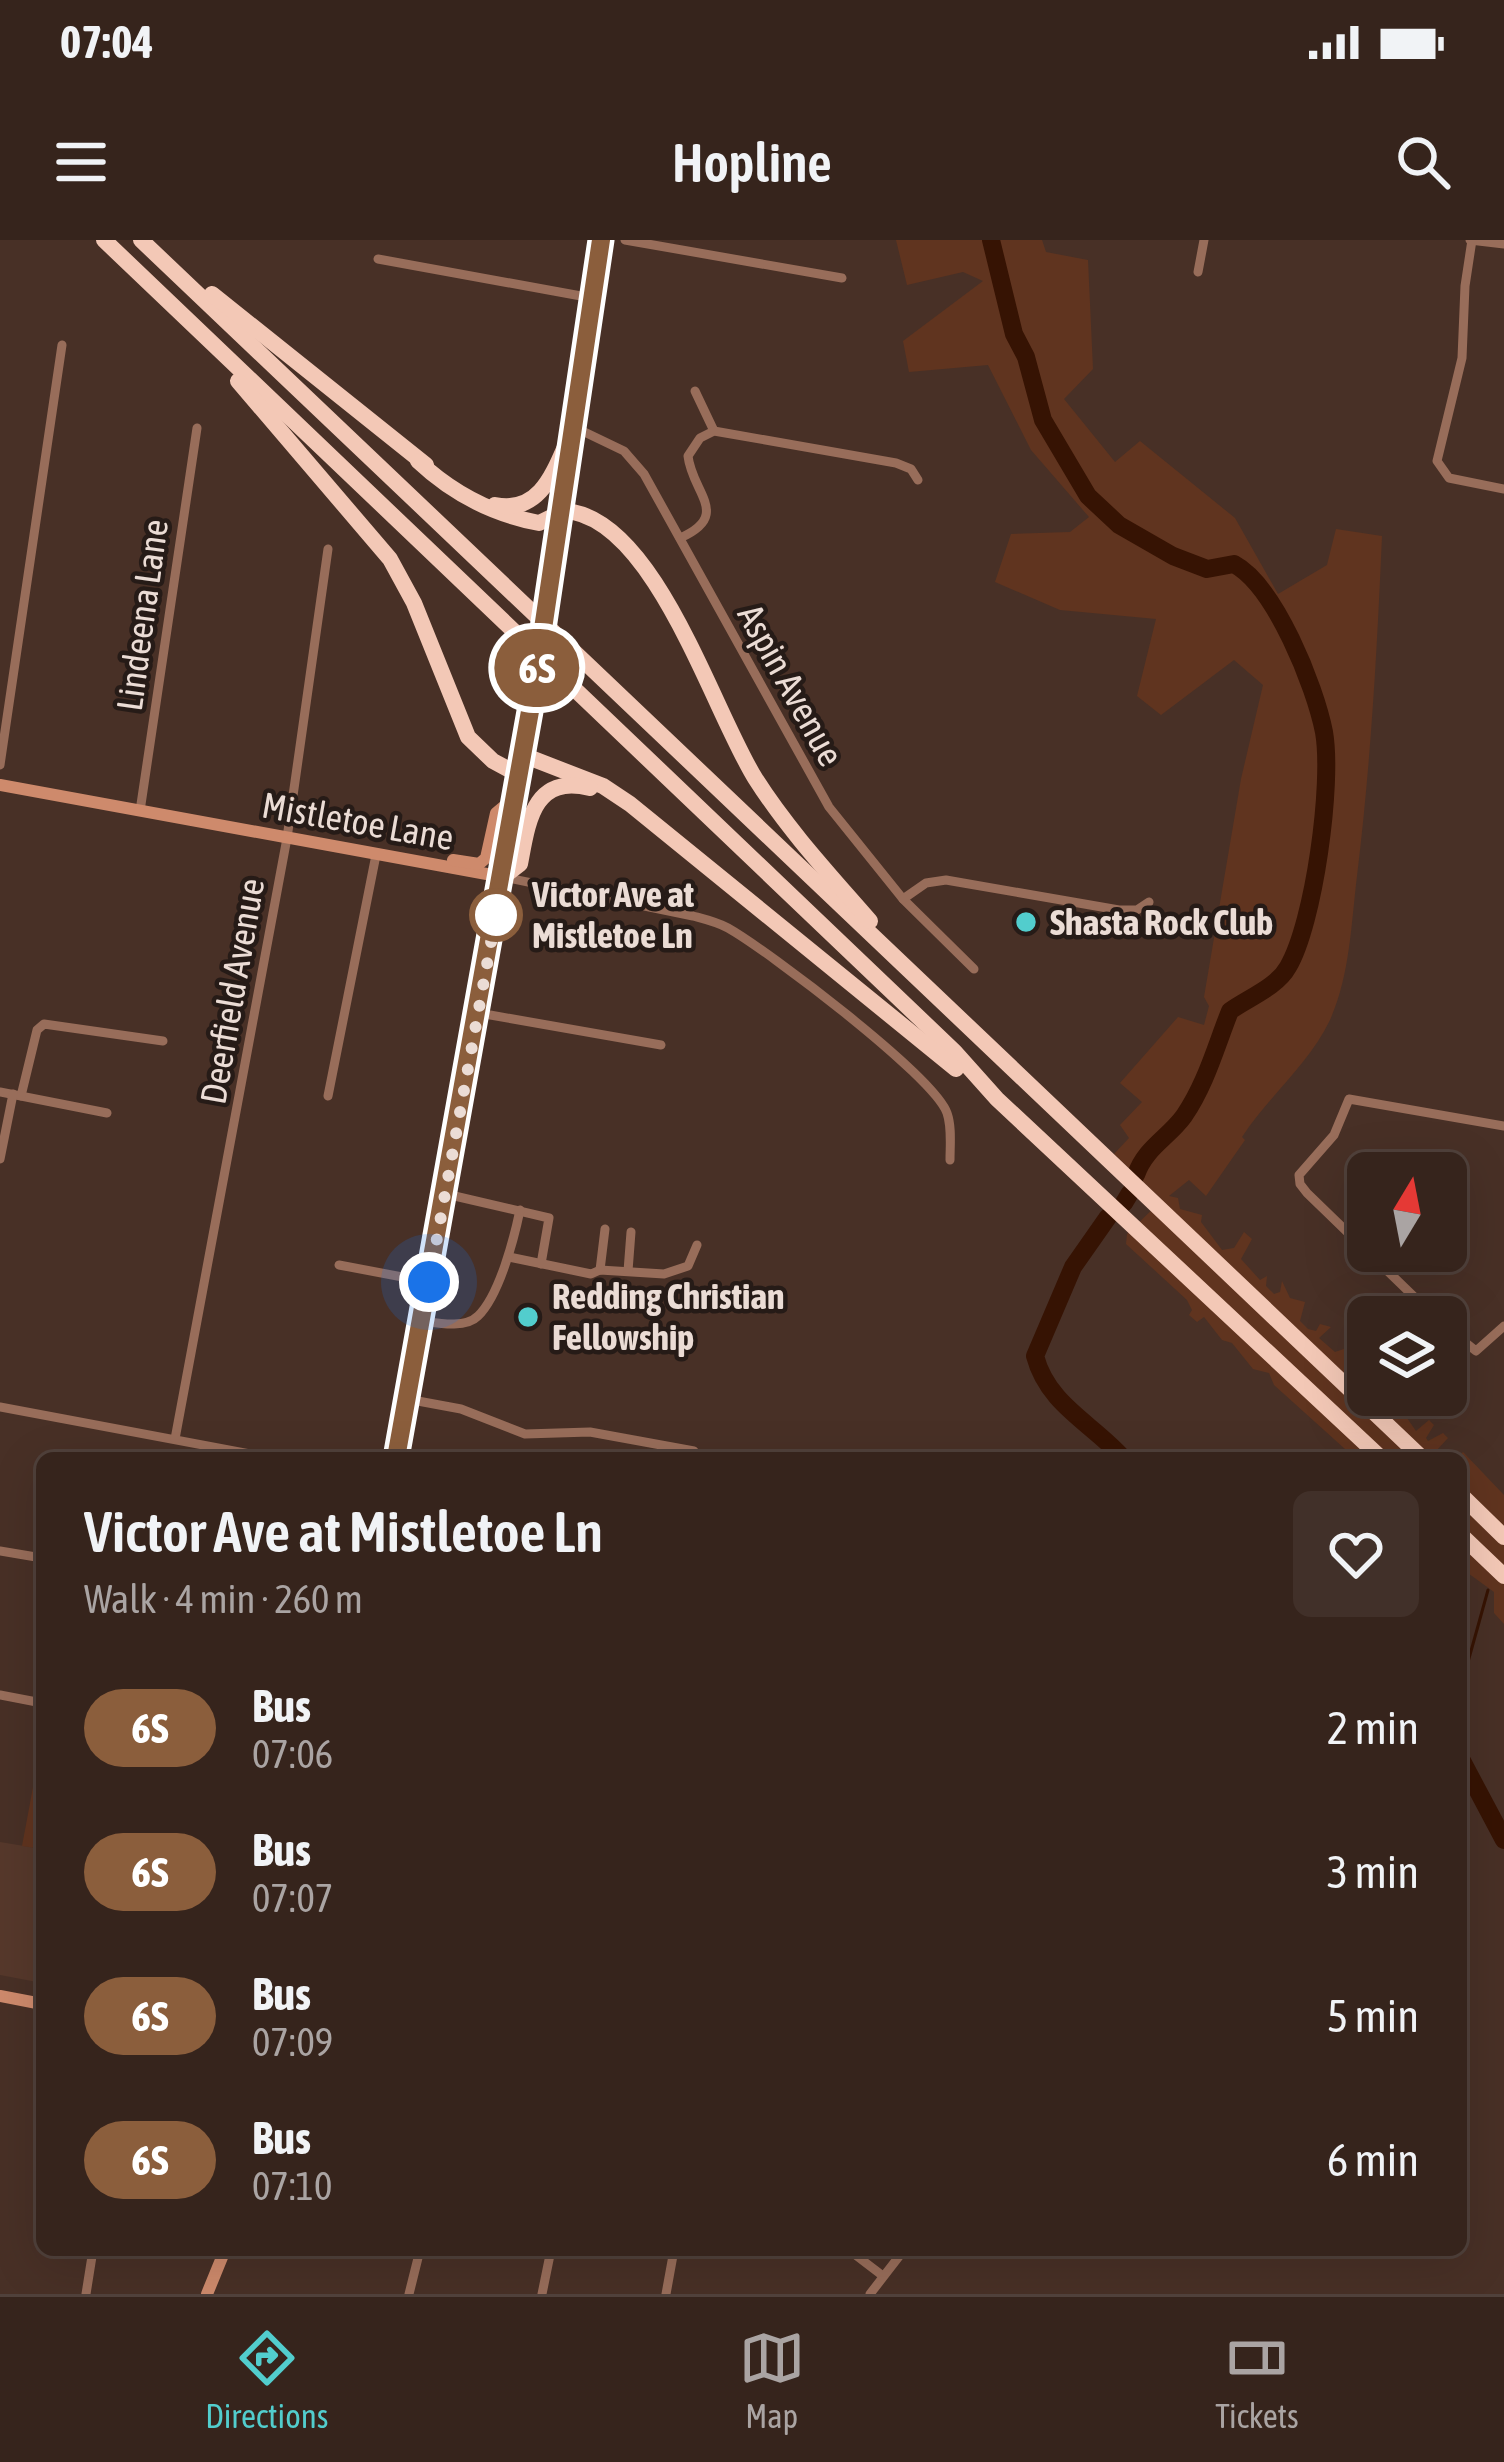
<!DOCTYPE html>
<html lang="en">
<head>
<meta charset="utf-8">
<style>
  body { margin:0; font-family:"Asap Condensed",sans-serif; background:#413029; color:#f1f3f6; height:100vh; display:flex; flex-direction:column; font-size:45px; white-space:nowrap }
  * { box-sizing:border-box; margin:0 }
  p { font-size:39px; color:#aaa4a3 }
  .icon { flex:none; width:66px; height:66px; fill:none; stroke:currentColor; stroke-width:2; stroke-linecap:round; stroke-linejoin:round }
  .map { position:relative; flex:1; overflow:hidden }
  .side { position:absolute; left:36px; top:1212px; width:1431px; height:804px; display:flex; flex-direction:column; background:#36241c; border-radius:18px; box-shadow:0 12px 48px #0002,0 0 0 3px #50413b }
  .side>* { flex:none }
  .badge { padding:0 24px; border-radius:39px; font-size:42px; line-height:78px }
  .needle { width:78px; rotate:10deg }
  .buttons { position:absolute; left:1347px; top:912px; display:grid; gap:24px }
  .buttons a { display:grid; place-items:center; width:120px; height:120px; border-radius:18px; background:#36241c; box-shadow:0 12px 48px #0002,0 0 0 3px #50413b; font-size:60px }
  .you { position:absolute; width:60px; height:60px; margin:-30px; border:9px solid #fff; border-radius:50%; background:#1a73e8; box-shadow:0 0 0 18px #1a73e833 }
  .map>.badge { position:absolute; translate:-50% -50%; box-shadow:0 0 0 6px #fff }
  .round { display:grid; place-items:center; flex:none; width:126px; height:126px; border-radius:18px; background:#413029 }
  .head { display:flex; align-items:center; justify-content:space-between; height:204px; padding:0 48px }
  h1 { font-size:57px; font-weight:600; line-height:90px }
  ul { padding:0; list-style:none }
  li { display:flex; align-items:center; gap:36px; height:144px; padding:0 48px }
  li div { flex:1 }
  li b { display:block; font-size:45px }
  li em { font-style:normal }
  li .badge { min-width:132px; font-weight:700; text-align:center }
  .status { display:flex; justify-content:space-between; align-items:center; height:84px; padding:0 60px; background:#36241c; direction:ltr }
  .status svg { height:33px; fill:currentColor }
  header { display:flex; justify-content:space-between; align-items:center; height:156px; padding:0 48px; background:#36241c; font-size:54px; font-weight:600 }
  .dock { display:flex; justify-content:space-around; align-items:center; height:168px; border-top:3px solid #50413b; background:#36241c; font-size:33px; color:#aaa4a3 }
  .dock a { display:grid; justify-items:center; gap:6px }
  .dock .selected { color:#52cdcd }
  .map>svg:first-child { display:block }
</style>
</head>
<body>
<div class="status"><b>07:04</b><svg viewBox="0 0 49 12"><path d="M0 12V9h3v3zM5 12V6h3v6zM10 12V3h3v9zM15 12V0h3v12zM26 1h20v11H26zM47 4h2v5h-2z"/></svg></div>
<header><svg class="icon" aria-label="menu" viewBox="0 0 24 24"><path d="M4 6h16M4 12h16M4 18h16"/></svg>Hopline<svg class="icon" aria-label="search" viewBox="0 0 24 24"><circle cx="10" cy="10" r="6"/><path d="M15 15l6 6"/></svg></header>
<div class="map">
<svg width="1504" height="2054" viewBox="0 0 1504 2054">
  <rect width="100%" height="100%" fill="#483026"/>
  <!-- built -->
  <path fill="#56382b" d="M0,1602l42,7v134l-42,-8z"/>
  <!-- green -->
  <g fill="#60341f">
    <path d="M896,0h146l4,12 42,8 5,109 -29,30 51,63 25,-21 95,77 43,76 49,-29 9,-36 46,7c-5,115 -11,225 -25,340 -6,49 -7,99 -27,144 -21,44 -62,77 -88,117l3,3 -39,56 -17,-16 -20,16 9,2 2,11 22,6 -1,7 21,28 12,-2 10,-16 8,7 -11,20 19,21 7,-4 -1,10 8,8 6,-2 2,-11 8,17 15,4 -5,19 8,8 8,2 4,-7 11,3 -12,11 16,14 12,-4 -2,12 9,-2 -5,9 4,4 8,-4 -1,10 8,1v17h25l-1,7 15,-3 3,3 -13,10 3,7 7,-1 9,13 13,-11 5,5 -8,13 2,3 15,-8 5,5 -11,12 2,8h-84l-81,-73 -5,-12 -16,-4 -21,-26 -10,-3 -18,-23 -7,5 -8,-7 3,-5 -5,-10 -61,-56 1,-10 35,-34 -48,-46 15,-16 -9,-13 22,-23 -22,-19 58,-66 26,8 5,-19 -5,-9 37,-218 22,-94 -29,-25 -73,55 -24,-19 19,-77 -96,-9 -65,-28 16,-48 59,-2 19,-15 -58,-67 -43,-85 -79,7 -6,-31 80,-60 -20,-9 -56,13z"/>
    <path d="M1463,1212l41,43v129l-10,-11v-21l-33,-24 -3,-110z"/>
    <path d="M42,1499v110l-20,-3z"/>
  </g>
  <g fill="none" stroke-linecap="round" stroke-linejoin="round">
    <!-- stream -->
    <path stroke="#361303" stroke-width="3" d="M1461,1447l27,-97"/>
    <!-- river -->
    <g stroke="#361303" stroke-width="18">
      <path d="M991,0l23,94 12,23 17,63 45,76 31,29 54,31 34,13 27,-5c41,22 81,122 90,168 9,51 -10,191 -36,235 -11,20 -40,31 -58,44 -14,35 -24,73 -46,105 -16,22 -39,32 -48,59"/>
      <path d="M1124,963l6,-10"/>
      <path d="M1108,977l-35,50 -38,89c13,49 57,67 88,102"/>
      <path d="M1461,1519l43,81"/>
    </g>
    <!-- street -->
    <g stroke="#986d5a" stroke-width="9">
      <path d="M625,0l217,38"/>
      <path d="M1470,0l34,4"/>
      <path d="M1472,0l-7,46 -3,72 -25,103 12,17 55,11"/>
      <path d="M378,19l214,39"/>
      <path d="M1198,32l6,-32"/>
      <path d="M695,151l19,40"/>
      <path d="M574,187l50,24 20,23 185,333 74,92 71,70"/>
      <path d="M680,298c52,-23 12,-45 8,-82l12,-18 14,-7 182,32 15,6 7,11"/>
      <path d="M0,525l62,-420"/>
      <path d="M140,571l57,-383"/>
      <path d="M503,637l190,39c11,3 24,6 35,12 39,22 206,148 219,185 5,14 3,32 3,47"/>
      <path d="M903,659l23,-16 20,-3 173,30h18l12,-8"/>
      <path d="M479,773l182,32"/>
      <path d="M0,852l107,21"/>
      <path d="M21,856l16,-66 7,-6 119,17"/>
      <path d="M328,856l48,-241"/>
      <path d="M0,919l13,-65"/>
      <path d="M446,954l103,24 -8,46"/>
      <path d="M509,1017l82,17 9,-4 64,4 24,-8 9,-21"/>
      <path d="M339,1025l90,17"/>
      <path d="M600,1030l5,-41"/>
      <path d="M628,1031l3,-39"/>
      <path d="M1435,1077l-128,-124 -7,-9 -1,-9 35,-40 15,-36 155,27"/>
      <path d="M422,1081c15,2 43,8 56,-5 21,-20 36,-77 42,-106"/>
      <path d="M1446,1087l30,24 28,-25"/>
      <path d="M407,1159l54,10 64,25 65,-2 104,19"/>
      <path d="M0,1167l272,51"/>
      <path d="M175,1199l112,-601 41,-289"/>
      <path d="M0,1311l42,7"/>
      <path d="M0,1455l42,8"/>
      <path d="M849,2010l34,26"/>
      <path d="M86,2054l7,-44"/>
      <path d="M409,2054l11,-44"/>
      <path d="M542,2054l9,-44"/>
      <path d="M666,2054l8,-44"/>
      <path d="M870,2054l34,-44"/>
    </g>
    <!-- secondary -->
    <g stroke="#ce8a6c" stroke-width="12">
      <path d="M550,345l51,-345"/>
      <path d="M0,545l503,92"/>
      <path d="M453,620l26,4 7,-6 10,-45 18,-15"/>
      <path d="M396,1218l138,-769"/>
      <path d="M0,1756l42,8"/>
      <path d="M207,2054l18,-44"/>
    </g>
    <!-- highway -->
    <g stroke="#f3c8b6" stroke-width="16">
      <path d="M104,0l851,812 42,47 384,359"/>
      <path d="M141,0l1281,1218"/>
      <path d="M212,54l214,171"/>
      <path d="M238,141l152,178 24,44 54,134 25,24 26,14"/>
      <path d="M418,221c35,33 74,53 121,62 11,-4 23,-14 34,-11 85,17 140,198 182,266 33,52 75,97 115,143"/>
      <path d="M495,265c50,10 61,-42 79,-78"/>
      <path d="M523,515l80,31 27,18 326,265"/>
      <path d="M503,637l17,-13c8,-42 13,-90 70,-76"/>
      <path d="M1461,1255l43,42"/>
      <path d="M1461,1295l43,41"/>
    </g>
    <!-- secondary-bridge -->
    <path stroke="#ce8a6c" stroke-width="12" d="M534,449l16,-104"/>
  </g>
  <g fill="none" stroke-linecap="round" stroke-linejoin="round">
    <defs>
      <path id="line" d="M396,1218l138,-769 67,-449"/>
    </defs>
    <!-- line casing -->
    <use href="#line" stroke="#fff" stroke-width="27"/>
    <!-- line -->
    <use href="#line" stroke="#8b5e3c" stroke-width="18"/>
    <!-- walk -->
    <path stroke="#ebdcd5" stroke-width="12" stroke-dasharray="0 21.6" d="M429,1042l67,-367"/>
  </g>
  <!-- markers -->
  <circle fill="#fff" stroke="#8b5e3c" stroke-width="6" cx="496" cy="675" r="24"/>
  <g fill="#52cdcd" stroke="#261b17" stroke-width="4.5">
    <circle cx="1026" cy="682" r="12"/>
    <circle cx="528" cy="1077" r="12"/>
  </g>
  <g text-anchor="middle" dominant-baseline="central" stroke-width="9" stroke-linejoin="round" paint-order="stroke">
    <!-- street labels -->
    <g font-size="36" fill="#ebdcd5" stroke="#261b17">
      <text transform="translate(142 375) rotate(-82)">Lindeena Lane</text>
      <text transform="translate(791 445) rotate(61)">Aspin Avenue</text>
      <text transform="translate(358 581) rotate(10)">Mistletoe Lane</text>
      <text transform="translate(232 751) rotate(-80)">Deerfield Avenue</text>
    </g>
    <!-- stop labels -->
    <g font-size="36" font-weight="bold" fill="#ebdcd5" stroke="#261b17" text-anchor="start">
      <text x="532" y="654">Victor Ave at<tspan x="532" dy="41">Mistletoe Ln</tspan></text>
    </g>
    <!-- poi labels -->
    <g font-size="36" font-weight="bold" fill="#ebdcd5" stroke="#261b17" text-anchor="start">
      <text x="1050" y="682">Shasta Rock Club</text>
      <text x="552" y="1056">Redding Christian<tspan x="552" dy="41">Fellowship</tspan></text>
    </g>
  </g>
</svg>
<div class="buttons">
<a><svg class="needle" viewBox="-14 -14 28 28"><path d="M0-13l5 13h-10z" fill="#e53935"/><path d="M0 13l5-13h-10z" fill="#aaa4a3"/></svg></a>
<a><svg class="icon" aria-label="layers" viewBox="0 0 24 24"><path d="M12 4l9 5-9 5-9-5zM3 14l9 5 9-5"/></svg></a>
</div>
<div class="you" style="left:429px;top:1042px"></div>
<b class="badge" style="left:537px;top:428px;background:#8b5e3c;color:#fff">6S</b>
<section class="side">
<div class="head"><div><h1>Victor Ave at Mistletoe Ln</h1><p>Walk · 4 min · 260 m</p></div><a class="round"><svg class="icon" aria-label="heart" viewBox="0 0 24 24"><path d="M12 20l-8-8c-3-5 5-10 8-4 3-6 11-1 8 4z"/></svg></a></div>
<ul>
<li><span class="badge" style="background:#8b5e3c;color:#fff">6S</span><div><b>Bus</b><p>07:06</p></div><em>2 min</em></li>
<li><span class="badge" style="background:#8b5e3c;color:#fff">6S</span><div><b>Bus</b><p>07:07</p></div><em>3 min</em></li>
<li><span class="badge" style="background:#8b5e3c;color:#fff">6S</span><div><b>Bus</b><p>07:09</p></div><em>5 min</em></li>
<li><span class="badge" style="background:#8b5e3c;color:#fff">6S</span><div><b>Bus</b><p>07:10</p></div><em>6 min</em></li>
</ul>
</section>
</div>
<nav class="dock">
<a class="selected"><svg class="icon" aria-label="directions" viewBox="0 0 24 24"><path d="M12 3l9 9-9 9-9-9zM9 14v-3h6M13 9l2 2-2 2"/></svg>Directions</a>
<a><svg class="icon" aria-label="map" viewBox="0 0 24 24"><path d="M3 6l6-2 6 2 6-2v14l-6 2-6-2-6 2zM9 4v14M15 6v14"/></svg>Map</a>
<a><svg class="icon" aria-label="tickets" viewBox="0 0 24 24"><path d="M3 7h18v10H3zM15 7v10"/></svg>Tickets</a>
</nav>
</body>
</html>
